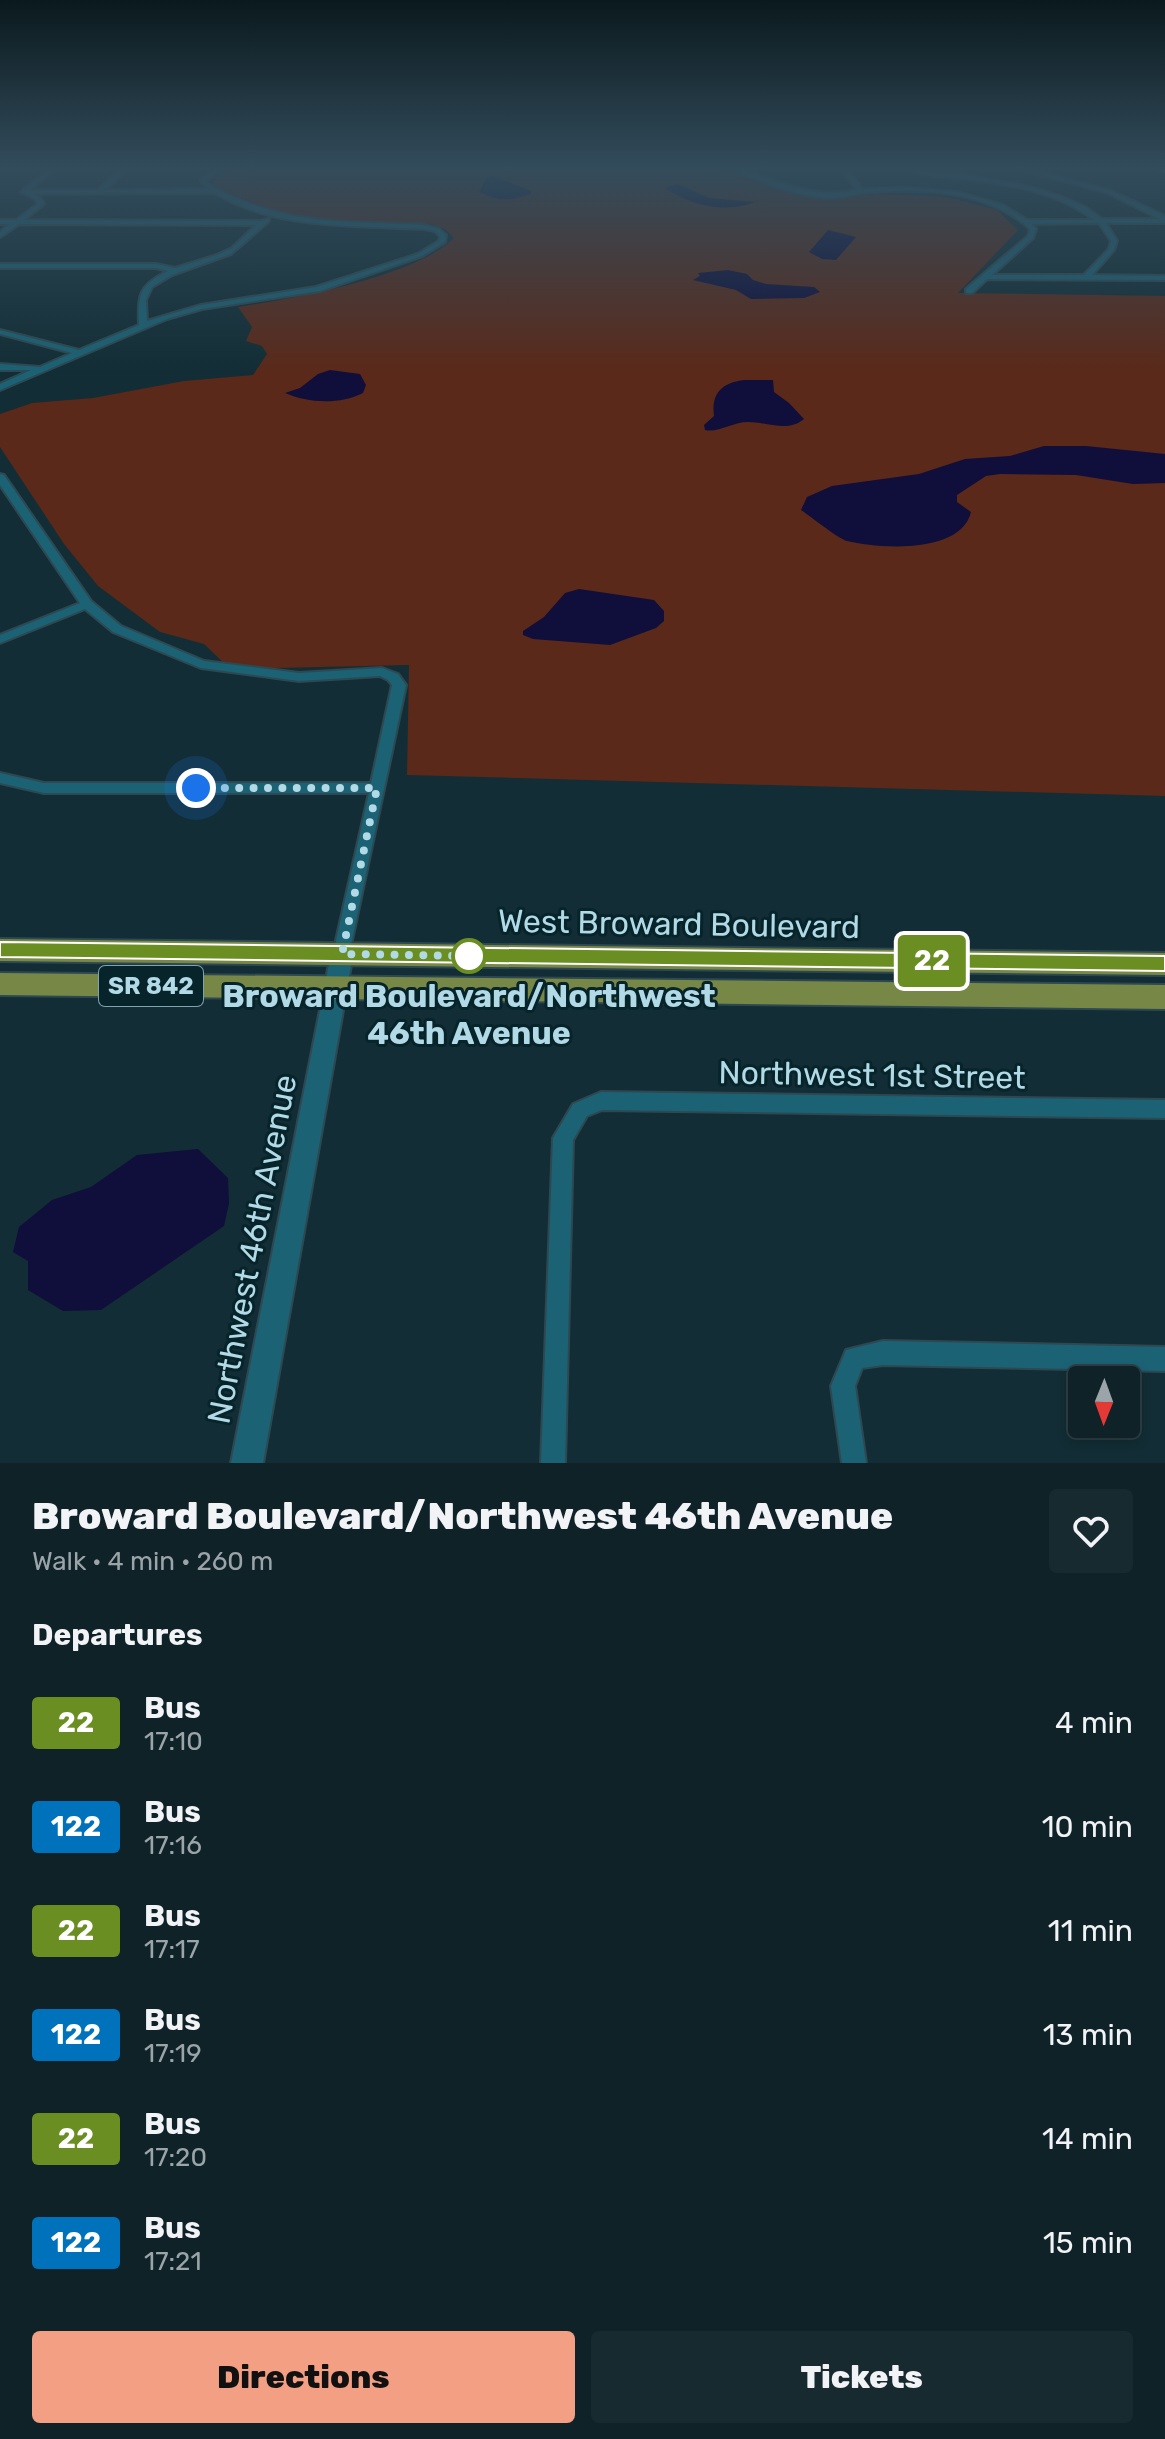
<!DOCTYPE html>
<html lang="en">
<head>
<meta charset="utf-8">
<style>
  body { margin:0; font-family:Rubik,sans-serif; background:#172a30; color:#f1f3f6; height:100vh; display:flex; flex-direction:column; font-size:30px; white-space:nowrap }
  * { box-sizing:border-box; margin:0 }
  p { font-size:26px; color:#9ba4a8 }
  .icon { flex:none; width:44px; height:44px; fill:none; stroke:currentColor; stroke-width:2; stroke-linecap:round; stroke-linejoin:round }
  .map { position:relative; height:1463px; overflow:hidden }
  .panel { display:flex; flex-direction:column; background:#0e2228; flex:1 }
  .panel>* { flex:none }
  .badge { padding:0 16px; border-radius:6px; font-size:28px; line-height:52px }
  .needle { width:52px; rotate:181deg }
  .tools { position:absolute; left:1068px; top:1366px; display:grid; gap:16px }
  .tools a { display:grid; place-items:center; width:72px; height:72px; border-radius:8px; background:#0e2228; box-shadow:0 4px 12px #0003,0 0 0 2px #2e3f45; font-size:40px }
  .you { position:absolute; width:40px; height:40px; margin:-20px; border:6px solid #fff; border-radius:50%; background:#1a73e8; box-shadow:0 0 0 12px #1a73e833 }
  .map>.badge { position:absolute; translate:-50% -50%; box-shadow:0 0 0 4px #fff }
  h2 { padding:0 32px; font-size:30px; line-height:72px }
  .round { display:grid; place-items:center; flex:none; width:84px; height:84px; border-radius:8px; background:#172a30 }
  .overview { display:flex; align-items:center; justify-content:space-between; height:136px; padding:0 32px }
  h1 { font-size:38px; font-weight:800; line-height:60px }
  .cta { display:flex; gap:16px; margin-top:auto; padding:16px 32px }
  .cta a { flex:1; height:92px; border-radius:8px; background:#f39f84; color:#111; font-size:32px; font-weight:800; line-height:92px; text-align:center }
  .cta a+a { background:#172a30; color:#f1f3f6 }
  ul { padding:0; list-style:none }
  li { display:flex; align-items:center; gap:24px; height:104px; padding:0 32px }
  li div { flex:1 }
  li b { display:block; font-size:30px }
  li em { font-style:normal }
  li .badge { min-width:88px; font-weight:700; text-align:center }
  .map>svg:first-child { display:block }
</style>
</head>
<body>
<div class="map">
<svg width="1165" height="1463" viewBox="0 0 1165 1463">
  <rect width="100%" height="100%" fill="#122d35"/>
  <!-- green -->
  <path fill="#5a2919" d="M233,168h484l110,32 50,-6 70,3 50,13 21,20 -60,63 207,3v500l-758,-21 2,-110 -179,4 -26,-25 -44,-12 -62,-46 -34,-42 -64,-97v-33l32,-11 61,-5 91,-17 69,-6 14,-21 -5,-8 -16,-5 6,-14 -14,-20c56,-9 175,-29 216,-69l-9,-9 -13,-5 -100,-4 -54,-8 -64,-25v-9z"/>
  <!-- water -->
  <g fill="#100e3a">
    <path d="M493,176l38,15v3c-23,7 -30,8 -52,-2l8,-15z"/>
    <path d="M677,184l32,14 46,4c-30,12 -65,3 -90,-14z"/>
    <path d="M828,230l28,7 -20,23 -14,-1 -13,-7z"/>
    <path d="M728,270l19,4 6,6 13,4 48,3 6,5 -16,6 -53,1 -15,-9 -43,-10 7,-4 -2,-3z"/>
    <path d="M330,370l30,4 6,11 -3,8c-24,12 -55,10 -78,0l15,-5 18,-14z"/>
    <path d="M744,380h29l1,12 15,11 15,16c-17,14 -36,3 -56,3 -15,0 -30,11 -43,8l-1,-5 10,-9c-3,-23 8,-33 30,-36z"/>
    <path d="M1086,446l79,8v29l-32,1 -57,-9 -76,-1 -14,2 -29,19v7l14,10c-10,42 -91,37 -124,29 -8,-2 -37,-25 -46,-31l6,-13 25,-11 87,-12 46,-15 45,-3 34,-10z"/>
    <path d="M579,589l75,11 10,11v10l-8,7 -46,17 -77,-6 -10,-4v-4l21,-14 21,-24z"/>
    <path d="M198,1149l30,29 1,25 -5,23 -123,84 -38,1 -35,-21v-29l-15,-9 6,-25 33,-27 39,-13 46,-32z"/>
  </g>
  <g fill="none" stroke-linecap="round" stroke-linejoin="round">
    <defs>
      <g id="minor">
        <path d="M50,168h7l-27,22h68l23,-22h7l-23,22 104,-1 -9,-9 16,-12h7l-17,12 2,4c72,42 136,37 216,41l15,4 7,6 -1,7 -23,14 -102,35 -118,18 -35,10 -167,71v-6l31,-14h-31v-6l40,3 32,-14 -72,-19v-4l79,20 60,-25c-1,-31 0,-40 29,-54l-12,-3h-156v-4h156l19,4 42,-13 15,-7 24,-23 -237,-1 -19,13v-5l10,-8h-10v-4h16l22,-16 -3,-5 -14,-7zM215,193c62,37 139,32 209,36l11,2 5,5 -1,5 -21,13 -102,33 -115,18 -54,16 -1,-21 6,-13 20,-12 59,-21 38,-33v-2l-8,2 -237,-1 20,-16 -4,-7 -7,-3z"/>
        <path d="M729,168h9c40,14 76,31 118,22l-15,-22h6l15,21 48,-1 47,4 46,13 24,15h67c-37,-28 -85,-36 -130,-41 -16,-2 -35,-2 -49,-7l3,-2 48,5 64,12 30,9 25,11 17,12h58l-52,-26 -94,-25h11l87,23 53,25v7h-59l11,18 -3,9 -22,25 73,1v4l-178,-1 -15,14h-6v-4l62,-53 2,-7c-41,-38 -104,-41 -158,-37 -14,1 -28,6 -43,6 -29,-1 -73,-17 -100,-30zM1099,223l12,18 -2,8 -25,26h-92l41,-37 3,-9 -5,-5z"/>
        <path d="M0,474l4,1 87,126 30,25 83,35 95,12 83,-5 16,6 8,11 -58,274 -6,2 -6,-2 -3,-5 36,-161h-325l-44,-10v-10l44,10h327l21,-98 -4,-5 -8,-4 -81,5 -98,-13 -88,-36 -28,-23 -85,34v-8l80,-32 -80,-118z"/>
        <path d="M601,1092l564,8v18l-563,-8 -15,6 -14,24 -8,323h-24l12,-325 20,-34z"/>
        <path d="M883,1341l282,6v24l-282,-6 -21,3 -7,18 11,77h-24l-11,-77 15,-36z"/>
      </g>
      <path id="tertiary" d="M342,945l8,3 3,6 -90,509h-32l100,-509 3,-6z"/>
      <g id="primary">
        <path d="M0,939l1165,14v22l-1165,-14z"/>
        <path d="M0,973l1165,12v24l-1165,-14z"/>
      </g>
      <path id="motorway" d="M1157,168h8v5z"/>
    </defs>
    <!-- minor casing -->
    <use href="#minor" stroke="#2e4851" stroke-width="4"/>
    <!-- tertiary casing -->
    <use href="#tertiary" stroke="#2e4851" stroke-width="4"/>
    <!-- primary casing -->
    <use href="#primary" stroke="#2e4851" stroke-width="4"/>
    <!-- motorway casing -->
    <use href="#motorway" stroke="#2e4851" stroke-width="4"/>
    <!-- minor -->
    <use href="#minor" fill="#1b6274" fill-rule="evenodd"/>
    <!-- tertiary -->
    <use href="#tertiary" fill="#1b6274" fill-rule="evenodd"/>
    <!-- primary -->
    <use href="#primary" fill="#778746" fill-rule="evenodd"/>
    <!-- motorway -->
    <use href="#motorway" fill="#b5a027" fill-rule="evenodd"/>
  </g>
  <!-- sky -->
  <linearGradient id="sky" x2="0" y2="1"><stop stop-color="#0a191d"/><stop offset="0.45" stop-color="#334c5c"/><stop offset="1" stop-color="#334c5c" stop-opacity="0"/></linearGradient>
  <rect width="1165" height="373" fill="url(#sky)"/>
  <!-- line -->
  <path fill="#6b8e23" stroke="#fff" stroke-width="2" d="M0,942l1165,14v15l-1165,-14z"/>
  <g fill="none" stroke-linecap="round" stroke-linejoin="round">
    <!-- walk -->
    <path stroke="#b1d9e6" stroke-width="8" stroke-dasharray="0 14.4" d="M196,788h181l-35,166 133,2h-6"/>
  </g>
  <!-- markers -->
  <circle fill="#fff" stroke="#6b8e23" stroke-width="4" cx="469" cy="956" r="16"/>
  <g text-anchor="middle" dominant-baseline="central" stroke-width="6" stroke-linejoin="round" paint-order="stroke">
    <!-- shield labels -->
    <rect fill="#07242b" stroke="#7ea3ae" stroke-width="2" x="99" y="966" width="104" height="40" rx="6"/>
    <g font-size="24" font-weight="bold" fill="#b1d9e6">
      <text x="151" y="986">SR 842</text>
    </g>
    <!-- near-street labels -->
    <g font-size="32" fill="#b1d9e6" stroke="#07242b">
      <text transform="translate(679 924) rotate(1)">West Broward Boulevard</text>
      <text transform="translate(872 1075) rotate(1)">Northwest 1st Street</text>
      <text transform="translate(252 1249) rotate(-79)">Northwest 46th Avenue</text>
    </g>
    <!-- near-stop labels -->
    <g font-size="32" font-weight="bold" fill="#b1d9e6" stroke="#07242b">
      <text x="469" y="996">Broward Boulevard/Northwest<tspan x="469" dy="37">46th Avenue</tspan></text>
    </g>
  </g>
</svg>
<div class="tools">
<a><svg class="needle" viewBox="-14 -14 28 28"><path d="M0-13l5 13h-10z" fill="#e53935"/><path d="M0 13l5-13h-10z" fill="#9ba4a8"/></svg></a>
</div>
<div class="you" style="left:196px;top:788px"></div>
<b class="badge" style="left:932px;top:961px;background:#6b8e23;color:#fff">22</b>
</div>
<section class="panel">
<div class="overview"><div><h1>Broward Boulevard/Northwest 46th Avenue</h1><p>Walk · 4 min · 260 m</p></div><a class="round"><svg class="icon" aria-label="heart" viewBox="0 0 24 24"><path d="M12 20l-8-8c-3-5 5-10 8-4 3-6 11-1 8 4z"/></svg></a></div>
<h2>Departures</h2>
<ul>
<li><span class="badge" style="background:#6b8e23;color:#fff">22</span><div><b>Bus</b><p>17:10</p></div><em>4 min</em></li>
<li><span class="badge" style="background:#0072bc;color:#fff">122</span><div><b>Bus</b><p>17:16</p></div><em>10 min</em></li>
<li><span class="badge" style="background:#6b8e23;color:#fff">22</span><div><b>Bus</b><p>17:17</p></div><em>11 min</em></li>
<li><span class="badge" style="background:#0072bc;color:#fff">122</span><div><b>Bus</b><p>17:19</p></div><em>13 min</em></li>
<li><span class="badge" style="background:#6b8e23;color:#fff">22</span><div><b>Bus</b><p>17:20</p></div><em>14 min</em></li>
<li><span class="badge" style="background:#0072bc;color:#fff">122</span><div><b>Bus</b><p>17:21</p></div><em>15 min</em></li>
</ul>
<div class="cta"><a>Directions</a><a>Tickets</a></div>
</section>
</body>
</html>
